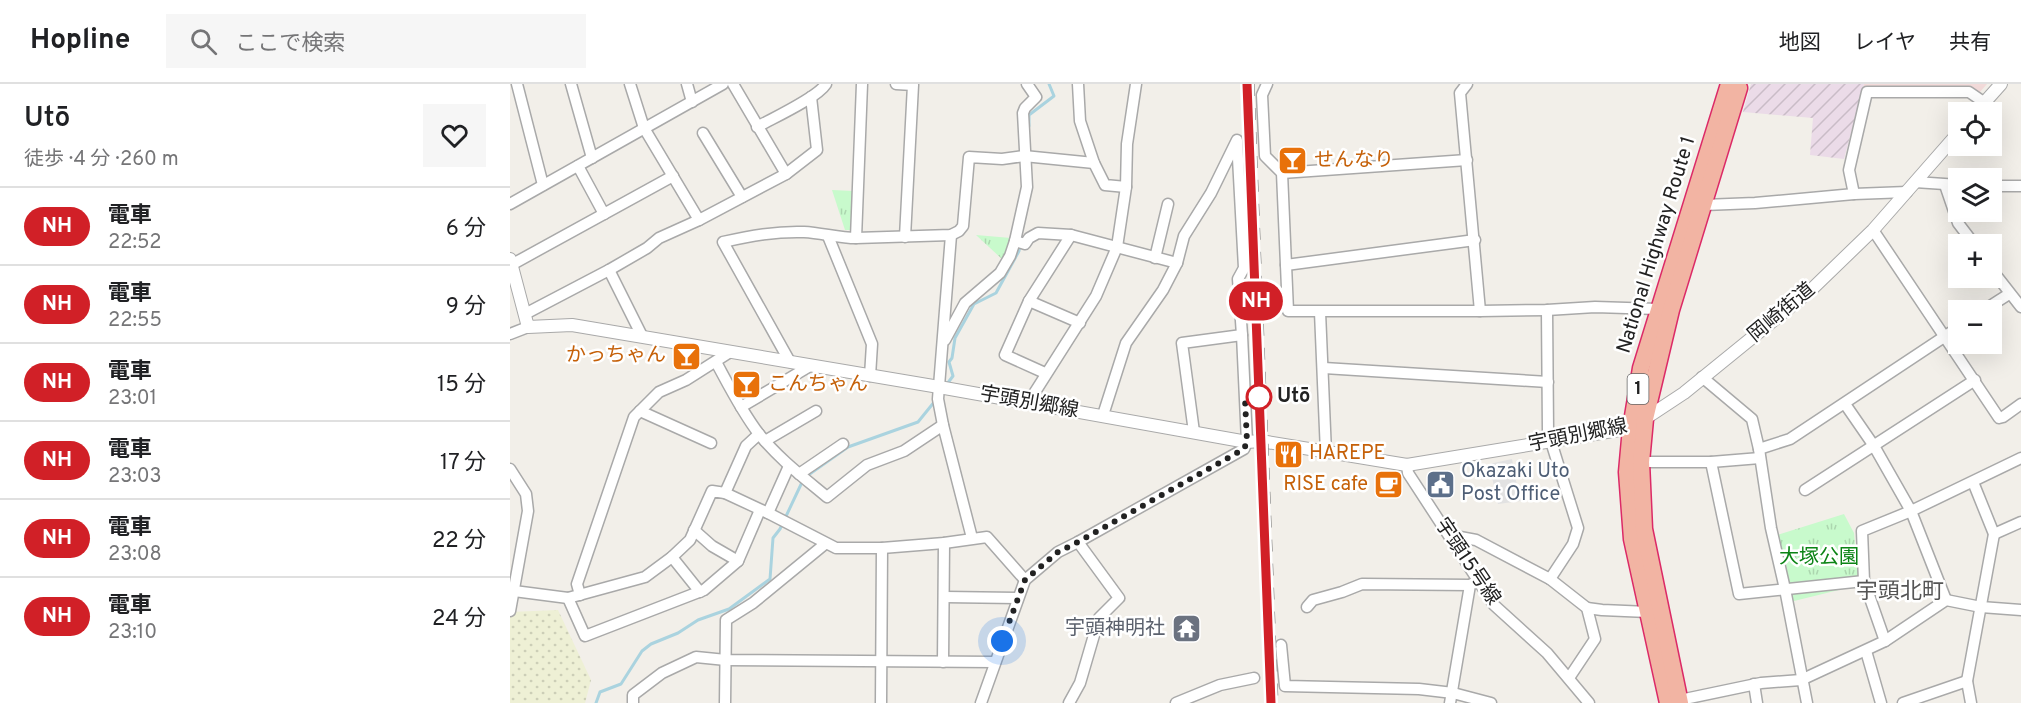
<!DOCTYPE html>
<html lang="ja">
<head>
<meta charset="utf-8">
<style>
  body { margin:0; font-family:Overpass,"Noto Sans JP",sans-serif; background:#f6f6f6; color:#202124; height:100vh; display:flex; flex-direction:column; font-size:22px; white-space:nowrap }
  * { box-sizing:border-box; margin:0 }
  p { font-size:20px; color:#757577 }
  .icon { flex:none; width:33px; height:33px; fill:none; stroke:currentColor; stroke-width:2; stroke-linecap:round; stroke-linejoin:round }
  .map { position:relative; flex:1; overflow:hidden }
  .side { display:flex; flex-direction:column; background:#fff; width:510px }
  .side>* { flex:none }
  .badge { padding:0 12px; border-radius:20px; font-size:21px; line-height:39px }
  .controls { position:absolute; left:1438px; top:18px; display:grid; gap:12px }
  .controls a { display:grid; place-items:center; width:54px; height:54px; border-radius:0px; background:#fff; box-shadow:0 6px 24px #0002; font-size:30px }
  .you { position:absolute; width:30px; height:30px; margin:-15px; border:4px solid #fff; border-radius:50%; background:#1a73e8; box-shadow:0 0 0 9px #1a73e833 }
  .map>.badge { position:absolute; translate:-50% -50%; box-shadow:0 0 0 3px #fff }
  .round { display:grid; place-items:center; flex:none; width:63px; height:63px; border-radius:0px; background:#f6f6f6 }
  .summary { display:flex; align-items:center; justify-content:space-between; height:102px; padding:0 24px }
  h1 { font-size:28px; font-weight:600; line-height:45px }
  ul { padding:0; list-style:none }
  li { display:flex; align-items:center; gap:18px; height:78px; padding:0 24px; border-top:2px solid #e0e0e0 }
  li div { flex:1 }
  li b { display:block; font-size:22px }
  li em { font-style:normal }
  li .badge { min-width:66px; font-weight:700; text-align:center }
  header { display:flex; align-items:center; gap:36px; box-sizing:border-box; height:84px; padding:0 30px; background:#fff; border-bottom:2px solid #e0e0e0 }
  header strong { font-size:28px }
  nav { display:flex; gap:33px; margin-inline-start:auto; font-size:21px }
  .search { width:420px; height:54px; background:#f6f6f6; display:flex; align-items:center; gap:15px; box-sizing:border-box; padding:0 21px; border-radius:0px; color:#757577; font-size:22px }
  main { display:flex; flex:1; min-height:0 }
  .map>svg:first-child { display:block }
</style>
</head>
<body>
<header>
<strong>Hopline</strong>
<div class="search"><svg class="icon" aria-label="search" viewBox="0 0 24 24"><circle cx="10" cy="10" r="6"/><path d="M15 15l6 6"/></svg>ここで検索</div>
<nav><a>地図</a><a>レイヤ</a><a>共有</a></nav>
</header>
<main>
<section class="side">
<div class="summary"><div><h1>Utō</h1><p>徒歩 · 4 分 · 260 m</p></div><a class="round"><svg class="icon" aria-label="heart" viewBox="0 0 24 24"><path d="M12 20l-8-8c-3-5 5-10 8-4 3-6 11-1 8 4z"/></svg></a></div>
<ul>
<li><span class="badge" style="background:#d12027;color:#fff">NH</span><div><b>電車</b><p>22:52</p></div><em>6 分</em></li>
<li><span class="badge" style="background:#d12027;color:#fff">NH</span><div><b>電車</b><p>22:55</p></div><em>9 分</em></li>
<li><span class="badge" style="background:#d12027;color:#fff">NH</span><div><b>電車</b><p>23:01</p></div><em>15 分</em></li>
<li><span class="badge" style="background:#d12027;color:#fff">NH</span><div><b>電車</b><p>23:03</p></div><em>17 分</em></li>
<li><span class="badge" style="background:#d12027;color:#fff">NH</span><div><b>電車</b><p>23:08</p></div><em>22 分</em></li>
<li><span class="badge" style="background:#d12027;color:#fff">NH</span><div><b>電車</b><p>23:10</p></div><em>24 分</em></li>
</ul>
</section>
<div class="map">
<svg width="1511" height="619" viewBox="0 0 1511 619">
  <defs>
    <pattern id="industrial-furrows" width="10" height="10" patternUnits="userSpaceOnUse" patternTransform="scale(1.5)"><rect width="10" height="10" fill="#ebdbe8"/><path d="M-1 1l2-2M0 10L10 0M9 11l2-2" fill="none" stroke="#c9bcc7"/></pattern>
    <pattern id="farmland-dots" width="8" height="8" patternUnits="userSpaceOnUse" patternTransform="scale(1.5)"><rect width="8" height="8" fill="#eef0d5"/><path d="M2 2h.1M6 6h.1" fill="none" stroke="#ccceb7" stroke-width="1.8" stroke-linecap="round"/></pattern>
    <pattern id="park-tufts" width="24" height="20" patternUnits="userSpaceOnUse" patternTransform="scale(1.5)"><rect width="24" height="20" fill="#c8facc"/><path d="M3 7l-1-3M5 7V3M7 7l1-3M15 17l-1-3M17 17v-4M19 17l1-3" fill="none" stroke="#acd6af"/></pattern>
  </defs>
  <rect width="100%" height="100%" fill="#f2efe9"/>
  <!-- commercial -->
  <path fill="#f2dad9" d="M1354,0h123l-8,9 -8,-5 -108,-2z"/>
  <!-- industrial -->
  <path fill="url(#industrial-furrows)" d="M1241,0h113l-20,75 -34,-4 3,-37 -70,-6z"/>
  <!-- farmland -->
  <path fill="url(#farmland-dots)" d="M48,526l33,70 -6,23h-75v-91z"/>
  <!-- park -->
  <g fill="url(#park-tufts)">
    <path d="M322,106l22,1 -4,39h-5z"/>
    <path d="M466,151l35,3 -8,22z"/>
    <path d="M1334,430l10,19 5,52 -69,17 -13,-67z"/>
  </g>
  <!-- parking -->
  <path fill="#e2e2e2" d="M1002,375l5,27 10,-2 2,13 -8,1v3l-23,3 -9,-40z"/>
  <g fill="none" stroke-linecap="round" stroke-linejoin="round">
    <!-- stream -->
    <g stroke="#aad3df" stroke-width="3">
      <path d="M519,42v-11l25,-19 -5,-12"/>
      <path d="M437,300l6,-8 -4,-14 3,-4 3,-20 19,-34 22,-11 23,-42 1,-6"/>
      <path d="M86,619l4,-11 21,-8 21,-33 9,-7 27,-11 20,-13 31,-11 41,-30 3,-41 7,-9 24,-51 44,-31 70,-25 17,-21"/>
    </g>
    <defs>
      <g id="minor">
        <path d="M7,0l26,101"/>
        <path d="M61,0l21,74"/>
        <path d="M120,0l14,44 55,92"/>
        <path d="M177,0l5,18"/>
        <path d="M223,0l53,90"/>
        <path d="M386,0l17,1 -8,152"/>
        <path d="M568,0l2,37 14,42 11,22 21,2"/>
        <path d="M757,0l-5,11 3,61 17,17 6,138h192l67,-1 48,-3 63,2"/>
        <path d="M957,0l-7,9 20,218"/>
        <path d="M247,43c16,-9 60,-29 69,-43"/>
        <path d="M193,49l39,64"/>
        <path d="M68,82l26,48"/>
        <path d="M772,89l185,-13"/>
        <path d="M1405,98l44,3"/>
        <path d="M1435,101l13,38 16,21"/>
        <path d="M1482,102h29"/>
        <path d="M1344,110l-5,-24 18,-78h102l16,11"/>
        <path d="M0,120l213,-120"/>
        <path d="M1194,121l51,-2 99,-9 53,-2"/>
        <path d="M1363,146l126,188 4,-1 18,-13"/>
        <path d="M441,151l-13,164 5,26 29,113"/>
        <path d="M318,152l44,108 -2,32"/>
        <path d="M346,154l6,-154"/>
        <path d="M505,157l10,3 4,-6 9,-5 33,2 106,28 -14,27 -37,53 -23,72"/>
        <path d="M645,174l13,-54"/>
        <path d="M667,179l7,-27 27,-43 26,-53 7,128 -6,11 4,56"/>
        <path d="M1,181l162,-89"/>
        <path d="M776,181l189,-25"/>
        <path d="M99,186l33,66"/>
        <path d="M1482,186l29,37"/>
        <path d="M519,217l51,22"/>
        <path d="M1037,226l1,122 30,96 -5,16 -23,35"/>
        <path d="M1474,226l25,-16"/>
        <path d="M810,228l6,141"/>
        <path d="M15,230l84,-44 38,-22 12,-10 40,-18 87,-46 31,-24 -6,-53"/>
        <path d="M0,250l18,-7"/>
        <path d="M435,256l20,-37 35,-30 10,-17 5,-15 12,-54 -4,-74 2,-5 11,-11 -9,-13"/>
        <path d="M206,278c13,24 26,50 43,72 19,24 44,43 68,63l40,-32 37,-14 39,-26"/>
        <path d="M280,278l-67,-120c27,-6 53,-11 81,-10 18,1 35,6 52,6l95,-3 8,-4 4,-5 6,-69 33,2 22,-3 70,7"/>
        <path d="M814,284l224,14"/>
        <path d="M535,289l-40,-18 24,-54 42,-66"/>
        <path d="M1192,293l50,42 7,30 12,79 14,61 22,114"/>
        <path d="M518,319l68,-107 21,-49 9,-60 1,-43 9,-60"/>
        <path d="M1335,320l29,42 37,65 35,89"/>
        <path d="M231,323l69,-41"/>
        <path d="M130,327l71,32"/>
        <path d="M255,357l51,-30"/>
        <path d="M1249,365l31,-10 169,-112"/>
        <path d="M1131,378h70l49,-4"/>
        <path d="M1201,378l28,132 125,-13 21,60"/>
        <path d="M897,381l1,8 86,132 53,48 42,50"/>
        <path d="M0,385l16,25 2,17 -18,100"/>
        <path d="M289,390l44,-30"/>
        <path d="M1295,406l170,-110"/>
        <path d="M215,409l21,-47 13,-12"/>
        <path d="M258,429l21,-47"/>
        <path d="M184,446l18,16 26,15"/>
        <path d="M1484,450l27,-12"/>
        <path d="M941,455l9,-2 16,3 74,39 37,29 8,31 -26,39"/>
        <path d="M162,473l28,35"/>
        <path d="M1354,497l-2,-50 49,-20 110,-53"/>
        <path d="M4,507l54,7 77,-21 27,-20 18,-17 22,-49 13,2 43,20 68,35h46l62,-5 43,-6 38,43"/>
        <path d="M70,511l-3,-11 57,-167 25,-25 27,-12 44,-28"/>
        <path d="M435,513l72,1"/>
        <path d="M58,514l17,38 119,-46 34,-29 22,-51"/>
        <path d="M797,523l6,-7 29,-8 20,-8 108,1 7,-4"/>
        <path d="M1077,524l15,2 46,2"/>
        <path d="M771,561l4,41 134,3 34,4 38,10"/>
        <path d="M1356,567l15,52"/>
        <path d="M433,578l1,-119"/>
        <path d="M1244,600l3,19"/>
        <path d="M1170,616l81,-17 40,-3 84,-39 61,-41 35,7 40,3"/>
        <path d="M123,619v-8l29,-22 34,-16 30,3 268,2"/>
        <path d="M215,619l1,-83 27,-17 72,-59"/>
        <path d="M371,619l1,-155"/>
        <path d="M471,619l44,-123 33,-28 20,-10 166,-93 3,-7 -5,-107 -60,8 12,89"/>
        <path d="M559,619l11,-20 19,-65 20,-20 -41,-56"/>
        <path d="M666,619l44,-18 34,-7"/>
        <path d="M940,619l20,-118"/>
        <path d="M1393,619l64,-22"/>
        <path d="M1461,619l-4,-22 27,-147 -21,-52"/>
      </g>
      <g id="tertiary">
        <path d="M1466,28l25,-28"/>
        <path d="M0,175l18,68 44,-2 367,62 308,55 14,-1 146,24 224,-37 53,-35 128,-104 61,-59 86,-98"/>
      </g>
      <g id="trunk">
        <path d="M1158,619l-36,-164 -5,-67 4,-44 10,-60 88,-284"/>
        <path d="M1170,619l-36,-174 -3,-67 4,-43 26,-109 68,-222"/>
      </g>
    </defs>
    <!-- minor casing -->
    <use href="#minor" stroke="#a9a9a9" stroke-width="13"/>
    <!-- tertiary casing -->
    <use href="#tertiary" stroke="#a9a9a9" stroke-width="14"/>
    <!-- trunk casing -->
    <use href="#trunk" stroke="#dc2a67" stroke-width="19"/>
    <!-- minor -->
    <use href="#minor" stroke="#fff" stroke-width="10"/>
    <!-- tertiary -->
    <use href="#tertiary" stroke="#fff" stroke-width="12"/>
    <!-- trunk -->
    <use href="#trunk" stroke="#f2b4a3" stroke-width="16"/>
    <!-- rail -->
    <path stroke="#707070" stroke-width="3" stroke-dasharray="12 12" stroke-linecap="butt" d="M743,0l24,619"/>
  </g>
  <g fill="none" stroke-linecap="round" stroke-linejoin="round">
    <defs>
      <path id="line" d="M737,0l24,619"/>
    </defs>
    <!-- line casing -->
    <use href="#line" stroke="#fff" stroke-width="14"/>
    <!-- line -->
    <use href="#line" stroke="#d12027" stroke-width="9"/>
    <!-- walk -->
    <path stroke="#222" stroke-width="6" stroke-dasharray="0 10.8" d="M492,557l23,-61 33,-28 20,-10 166,-93 3,-7 -2,-43 14,-2"/>
  </g>
  <!-- icons -->
  <defs>
    <symbol id="bar-square" viewBox="-11 -11 22 22"><rect x="-9" y="-9" width="18" height="18" rx="4" fill="#e8710a" stroke="#fff"/><path d="M-6-5H6L.8 .8V4.5H3.5V6h-7V4.5H-.8V.8Z" fill="#fff"/></symbol>
    <symbol id="restaurant-square" viewBox="-11 -11 22 22"><rect x="-9" y="-9" width="18" height="18" rx="4" fill="#e8710a" stroke="#fff"/><path d="M-5-6h1v4h1v-4h1v4h1v-4h1v5L-1.5 .5V6h-2V.5L-5-1ZM5-6V6H3V1.5H1.5Q1.5-4 5-6Z" fill="#fff"/></symbol>
    <symbol id="civic-square" viewBox="-11 -11 22 22"><rect x="-9" y="-9" width="18" height="18" rx="4" fill="#5c6f8a" stroke="#fff"/><path d="M-.6-6.5H3V-4.5H.6V-3L4-1V1h2V6H-6V1h2V-1L-.6-3ZM-1.2 2.5V6h2.4V2.5Z" fill="#fff"/></symbol>
    <symbol id="cafe-square" viewBox="-11 -11 22 22"><rect x="-9" y="-9" width="18" height="18" rx="4" fill="#e8710a" stroke="#fff"/><path d="M-5.5-4.5H6V0H3Q3 3.5 0 3.5H-2.5Q-5.5 3.5-5.5 0ZM3-3.2v2h1.7v-2ZM-6 4.5H4V6H-6Z" fill="#fff"/></symbol>
    <symbol id="temple-square" viewBox="-11 -11 22 22"><rect x="-9" y="-9" width="18" height="18" rx="4" fill="#6b7280" stroke="#fff"/><path d="M0-6L5-2H3V0L6.5 2.5H4V6H1.5V3h-3V6H-4V2.5H-6.5L-3 0V-2H-5Z" fill="#fff"/></symbol>
  </defs>
  <g fill-rule="evenodd">
    <use href="#bar-square" x="766" y="60" width="33" height="33"/>
    <use href="#bar-square" x="160" y="256" width="33" height="33"/>
    <use href="#bar-square" x="220" y="284" width="33" height="33"/>
    <use href="#restaurant-square" x="762" y="354" width="33" height="33"/>
    <use href="#civic-square" x="914" y="384" width="33" height="33"/>
    <use href="#cafe-square" x="862" y="384" width="33" height="33"/>
    <use href="#temple-square" x="660" y="528" width="33" height="33"/>
  </g>
  <!-- markers -->
  <circle fill="#fff" stroke="#d12027" stroke-width="3" cx="749" cy="313" r="12"/>
  <g text-anchor="middle" dominant-baseline="central" stroke-width="5" stroke-linejoin="round" paint-order="stroke">
    <!-- shield labels -->
    <rect fill="#fff" stroke="#646464" stroke-width="1.5" x="1117.5" y="290" width="21" height="30" rx="4.5"/>
    <g font-size="18" font-weight="bold" fill="#222">
      <text x="1128" y="305">1</text>
    </g>
    <!-- food labels -->
    <g font-size="20" fill="#c56008" stroke="#fff" text-anchor="start">
      <text x="804" y="77">せんなり</text>
      <text x="156" y="272" text-anchor="end">かっちゃん</text>
      <text x="258" y="301">こんちゃん</text>
      <text x="799" y="370">HAREPE</text>
      <text x="858" y="401" text-anchor="end">RISE cafe</text>
    </g>
    <!-- street labels -->
    <g font-size="20" fill="#222" stroke="#fff">
      <text transform="translate(1147 161) rotate(-73)">National Highway Route 1</text>
      <text transform="translate(1272 229) rotate(-40)">岡崎街道</text>
      <text transform="translate(519 319) rotate(10)">宇頭別郷線</text>
      <text transform="translate(1068 352) rotate(-11)">宇頭別郷線</text>
      <text transform="translate(957 478) rotate(56)">宇頭15号線</text>
    </g>
    <!-- stop labels -->
    <g font-size="20" font-weight="bold" fill="#222" stroke="#fff" text-anchor="start">
      <text x="767" y="313">Utō</text>
    </g>
    <!-- service labels -->
    <g font-size="20" fill="#4e5e75" stroke="#fff" text-anchor="start">
      <text x="951" y="388">Okazaki Uto<tspan x="951" dy="23">Post Office</tspan></text>
    </g>
    <!-- park labels -->
    <g font-size="20" fill="#0c8416" stroke="#fff">
      <text x="1309" y="474">大塚公園</text>
    </g>
    <!-- worship labels -->
    <g font-size="20" fill="#5b616d" stroke="#fff" text-anchor="end">
      <text x="655" y="545">宇頭神明社</text>
    </g>
    <!-- quarter labels -->
    <g font-size="22" fill="#555" stroke="#fff">
      <text x="1390" y="508">宇頭北町</text>
    </g>
  </g>
</svg>
<div class="controls">
<a><svg class="icon" aria-label="locate" viewBox="0 0 24 24"><circle cx="12" cy="12" r="6"/><path d="M12 2v4M12 18v4M2 12h4M18 12h4"/></svg></a>
<a><svg class="icon" aria-label="layers" viewBox="0 0 24 24"><path d="M12 4l9 5-9 5-9-5zM3 14l9 5 9-5"/></svg></a>
<a>+</a>
<a>−</a>
</div>
<div class="you" style="left:492px;top:557px"></div>
<b class="badge" style="left:746px;top:217px;background:#d12027;color:#fff">NH</b>
</div>
</main>
</body>
</html>
